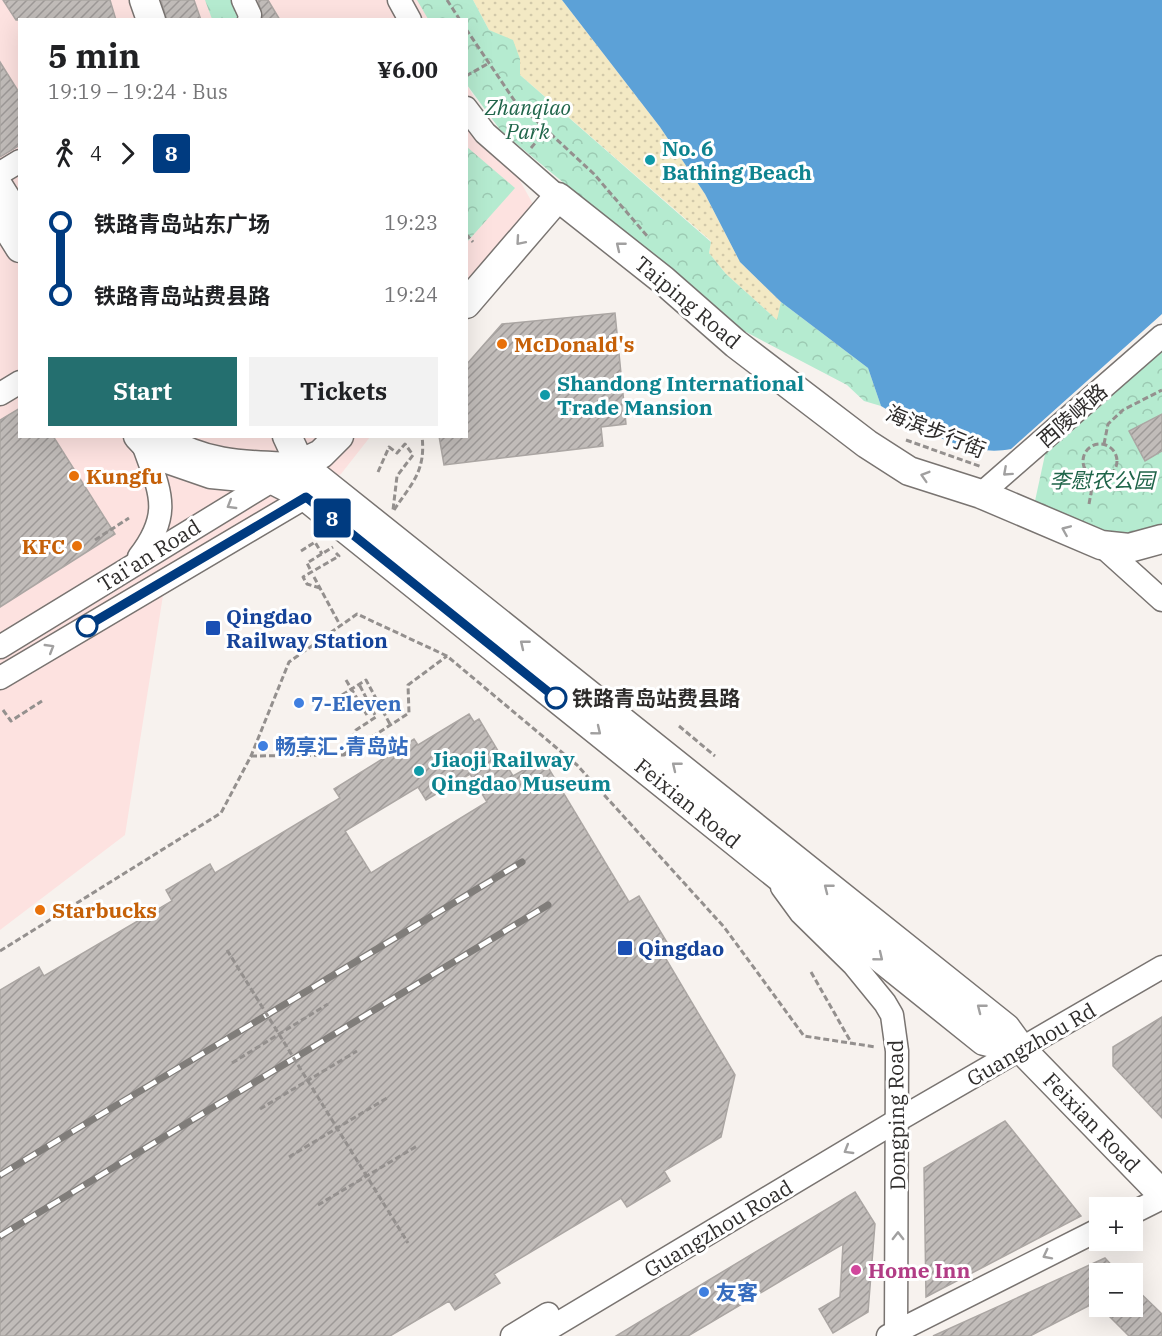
<!DOCTYPE html>
<html lang="en">
<head>
<meta charset="utf-8">
<style>
  body { margin:0; font-family:"IBM Plex Serif","Noto Sans SC",serif; background:#f2f2f2; color:#202124; height:100vh; display:flex; flex-direction:column; font-size:22px; white-space:nowrap }
  * { box-sizing:border-box; margin:0 }
  p { font-size:20px; color:#757577 }
  .icon { flex:none; width:33px; height:33px; fill:none; stroke:currentColor; stroke-width:2; stroke-linecap:round; stroke-linejoin:round }
  .map { position:relative; flex:1; overflow:hidden }
  .details { position:absolute; left:18px; top:18px; width:450px; height:420px; display:flex; flex-direction:column; background:#fff; border-radius:0px; box-shadow:0 6px 24px #0002 }
  .details>* { flex:none }
  .badge { padding:0 12px; border-radius:4px; font-size:21px; line-height:39px }
  .controls { position:absolute; left:1089px; top:1197px; display:grid; gap:12px }
  .controls a { display:grid; place-items:center; width:54px; height:54px; border-radius:0px; background:#fff; box-shadow:0 6px 24px #0002; font-size:30px }
  .map>.badge { position:absolute; translate:-50% -50%; box-shadow:0 0 0 3px #fff }
  .legs { display:flex; align-items:center; gap:9px; height:66px; padding:0 30px; font-size:20px }
  .legs p { margin-inline-start:auto }
  .headline { display:flex; align-items:center; justify-content:space-between; height:102px; padding:0 30px }
  h1 { font-size:33px; font-weight:800; line-height:45px }
  .button { display:flex; gap:12px; margin-top:auto; padding:12px 30px }
  .button a { flex:1; height:69px; border-radius:0px; background:#246f6f; color:#fff; font-size:24px; font-weight:800; line-height:69px; text-align:center }
  .button a+a { background:#f2f2f2; color:#202124 }
  ul { padding:0 30px; list-style:none }
  li { display:flex; align-items:center; gap:21px; height:72px; font-size:22px }
  li i { display:grid; place-items:center; width:9px; height:100%; margin:0 8px; background:currentColor }
  li i::after { content:''; width:15px; height:15px; margin:-8px; border:4px solid; border-radius:50%; background:#fff }
  li p { margin-inline-start:auto }
  li:first-child i { background:linear-gradient(#0000 50%,currentColor 0) }
  li:last-child i { background:linear-gradient(currentColor 50%,#0000 0) }
  .map>svg:first-child { display:block }
</style>
</head>
<body>
<div class="map">
<svg width="1162" height="1336" viewBox="0 0 1162 1336">
  <defs>
    <pattern id="forest-firs" width="22" height="20" patternUnits="userSpaceOnUse" patternTransform="scale(1.5)"><rect width="22" height="20" fill="#b5ebd0"/><path d="M5 1l3.5 6h-7zM16 11l3.5 6h-7z" fill="#9ccab3"/></pattern>
    <pattern id="sand-dots" width="8" height="8" patternUnits="userSpaceOnUse" patternTransform="scale(1.5)"><rect width="8" height="8" fill="#f3e9c4"/><path d="M2 2h.1M6 6h.1" fill="none" stroke="#d1c8a9" stroke-width="1.8" stroke-linecap="round"/></pattern>
    <pattern id="park-crowns" width="20" height="18" patternUnits="userSpaceOnUse" patternTransform="scale(1.5)"><rect width="20" height="18" fill="#b5ebd0"/><path d="M2 6a3 3 0 1 1 6 0M12 15a3 3 0 1 1 6 0" fill="none" stroke="#9ccab3"/></pattern>
    <pattern id="building-hatch" width="6" height="6" patternUnits="userSpaceOnUse" patternTransform="scale(1.5)"><rect width="6" height="6" fill="#c1bcb9"/><path d="M-1 1l2-2M0 6l6-6M5 7l2-2" fill="none" stroke="#9d9997"/></pattern>
  </defs>
  <rect width="100%" height="100%" fill="#f7f2ee"/>
  <!-- industrial -->
  <g fill="#fde2e0">
    <path d="M0,0h421l11,19 -412,1v416l350,1 -29,37 -177,115 -39,246 -125,95z"/>
    <path d="M466,83l73,132 -73,95z"/>
  </g>
  <!-- forest -->
  <path fill="url(#forest-firs)" d="M205,0h42l11,19h-46z"/>
  <!-- sand -->
  <path fill="url(#sand-dots)" d="M473,0h89l98,127 45,67 35,68 41,40 -3,19 -52,-47 -17,-21 2,-12 -191,-166v-16l-31,-29z"/>
  <!-- park -->
  <g fill="url(#park-crowns)">
    <path d="M417,0h56l16,30 24,10 7,19v16l191,167 -2,11 17,21 51,46 4,-18 87,66 13,38 -17,-5 -17,-16 -120,-63 -81,-71 -145,-120 -34,-46 -1,-65 -38,-1z"/>
    <path d="M467,147l48,41 -48,54z"/>
    <path d="M1162,346v193l-33,9 -97,-33 14,-65z"/>
  </g>
  <!-- water -->
  <path fill="#5ca1d7" d="M562,0h600v314l-151,135c-45,9 -92,-21 -130,-43l-13,-38 -87,-66 -41,-40 -35,-68 -45,-67z"/>
  <!-- building -->
  <g fill="url(#building-hatch)" stroke="#aba6a3" stroke-width="1.5" fill-rule="evenodd">
    <path d="M3,0h107l6,20h-100z"/>
    <path d="M161,0h33l7,20h-34z"/>
    <path d="M258,0h10l12,20h-17z"/>
    <path d="M0,62l20,32v51l-20,12z"/>
    <path d="M615,313l11,111 -25,3 2,19 -159,19 -5,-29h27v-71l36,-41z"/>
    <path d="M20,408v28h33l62,98 -115,73v-187z"/>
    <path d="M1162,414v37l-17,10 -16,-30z"/>
    <path d="M469,714l5,8 5,-3 34,57 30,-17 86,143 10,-6 32,53 -8,5 72,121 -14,62 -57,34 6,10 -43,26 -6,-9 -127,76 6,9 -45,27 -6,-9 -59,35h-390v-346l39,-23 5,9 128,-75 -6,-11 44,-26 5,9 125,-75 -6,-9 66,-41 14,-9 4,6zM470,774l17,28 -116,71 -26,-42 73,-44 8,13z"/>
    <path d="M1162,1017v101l-49,-52v-19z"/>
    <path d="M1005,1121l76,95 -155,81 -2,-129z"/>
    <path d="M855,1192l20,32 -7,88 -35,21 -14,-24 21,-12 3,-53 -155,92h-72z"/>
    <path d="M1105,1258l15,16h-20v26l-70,36h-97z"/>
    <path d="M1132,1285l30,29v22h-33l-30,-30h33z"/>
  </g>
  <g fill="none" stroke-linecap="round" stroke-linejoin="round">
    <defs>
      <g id="minor">
        <path d="M243,0l7,15 -1,5"/>
        <path d="M399,0l11,20"/>
        <path d="M466,108l19,25 73,64"/>
        <path d="M0,173l20,-12"/>
        <path d="M0,183l20,32"/>
        <path d="M0,394l20,-12"/>
        <path d="M164,436c45,28 85,26 136,28"/>
        <path d="M981,494l181,-158"/>
        <path d="M1101,545l61,55"/>
        <path d="M139,557c34,-44 21,-65 4,-113"/>
        <path d="M0,647l278,-170"/>
        <path d="M0,678l306,-181"/>
        <path d="M782,887l19,26 53,52 31,38 7,12 5,36 -1,285"/>
        <path d="M1132,1213l30,-15"/>
        <path d="M512,1336l36,-22"/>
        <path d="M537,1336l361,-216 264,-153"/>
        <path d="M888,1336l212,-107"/>
      </g>
      <g id="major">
        <path d="M144,0l7,20"/>
        <path d="M0,216l20,32"/>
        <path d="M466,304l92,-107 105,83 73,64 131,100 42,27 72,23 120,51 28,3 33,-9"/>
        <path d="M138,436l18,19 55,19 62,6 33,17 678,544 38,9"/>
        <path d="M287,436l13,28 3,18"/>
        <path d="M300,464l706,564 16,22 140,144"/>
        <path d="M300,464l21,-10 18,-18"/>
      </g>
    </defs>
    <!-- minor casing -->
    <use href="#minor" stroke="#797471" stroke-width="25"/>
    <!-- major casing -->
    <use href="#major" stroke="#797471" stroke-width="31"/>
    <!-- path -->
    <g stroke="#94908e" stroke-width="3" stroke-dasharray="6 3" stroke-linecap="butt">
      <path d="M447,0l13,20"/>
      <path d="M466,29l48,71 80,74 54,63"/>
      <path d="M466,76l23,-13"/>
      <path d="M531,148l15,-18"/>
      <path d="M466,234l7,8"/>
      <path d="M906,440l76,27"/>
      <path d="M1104,444l4,-20 15,-14 39,-20"/>
      <circle cx="1100" cy="461" r="17"/>
      <path d="M378,472l11,-25 8,6 8,-9 8,11 -16,21 -4,34"/>
      <path d="M1089,504l5,-27"/>
      <path d="M394,510c18,-27 32,-39 28,-74"/>
      <path d="M95,540l34,-22"/>
      <path d="M301,551l14,-9 7,12"/>
      <path d="M310,569l-3,-6 26,-16"/>
      <path d="M314,577l26,48"/>
      <path d="M320,588l-13,-4 -4,-7 36,-21 -3,-3"/>
      <path d="M346,680l21,35"/>
      <path d="M342,695l24,-15 25,46"/>
      <path d="M3,710l8,11 31,-20"/>
      <path d="M679,726l36,30"/>
      <path d="M344,755l12,-25 20,-13 -17,-33"/>
      <path d="M251,756l93,-1 65,-42 -1,-28 39,-29"/>
      <path d="M0,951l221,-138 30,-57 38,-94 68,-48 90,42 130,109 147,162 80,109 72,11"/>
      <path d="M811,972l41,72"/>
      <path d="M232,1063l96,-59"/>
      <path d="M260,1109l97,-58"/>
      <path d="M289,1157l98,-59"/>
      <path d="M318,1205l99,-59"/>
    </g>
    <!-- minor -->
    <use href="#minor" stroke="#fff" stroke-width="22"/>
    <!-- major -->
    <use href="#major" stroke="#fff" stroke-width="28"/>
    <defs>
      <g id="rail">
        <path d="M0,1175l522,-313"/>
        <path d="M0,1236l548,-331"/>
      </g>
    </defs>
    <!-- rail casing -->
    <use href="#rail" stroke="#807d7a" stroke-width="7"/>
    <!-- rail -->
    <use href="#rail" stroke="#fff" stroke-width="4.5" stroke-dasharray="14" stroke-linecap="butt"/>
    <!-- path-bridge -->
    <path stroke="#94908e" stroke-width="3" stroke-dasharray="6 3" stroke-linecap="butt" d="M227,950l181,293"/>
  </g>
  <!-- one-way arrows -->
  <defs><path id="oneway-chevron" d="M-2-3.5L2.5 0L-2 3.5" fill="none" stroke-width="1.6" stroke-linecap="round" stroke-linejoin="round" transform="scale(1.5)"/></defs>
  <g stroke="#a1a0a0">
    <use href="#oneway-chevron" transform="translate(520 241) rotate(131)"/>
    <use href="#oneway-chevron" transform="translate(620 246) rotate(-141)"/>
    <use href="#oneway-chevron" transform="translate(1007 472) rotate(138)"/>
    <use href="#oneway-chevron" transform="translate(925 476) rotate(-163)"/>
    <use href="#oneway-chevron" transform="translate(231 505) rotate(149)"/>
    <use href="#oneway-chevron" transform="translate(1066 530) rotate(-157)"/>
    <use href="#oneway-chevron" transform="translate(524 644) rotate(-141)"/>
    <use href="#oneway-chevron" transform="translate(50 648) rotate(-31)"/>
    <use href="#oneway-chevron" transform="translate(597 731) rotate(39)"/>
    <use href="#oneway-chevron" transform="translate(676 766) rotate(-141)"/>
    <use href="#oneway-chevron" transform="translate(828 888) rotate(-142)"/>
    <use href="#oneway-chevron" transform="translate(879 957) rotate(39)"/>
    <use href="#oneway-chevron" transform="translate(981 1008) rotate(-142)"/>
    <use href="#oneway-chevron" transform="translate(848 1150) rotate(149)"/>
    <use href="#oneway-chevron" transform="translate(898 1236) rotate(-90)"/>
    <use href="#oneway-chevron" transform="translate(1047 1255) rotate(153)"/>
  </g>
  <g fill="none" stroke-linecap="round" stroke-linejoin="round">
    <defs>
      <path id="line-1" d="M87,626l219,-129 250,201"/>
    </defs>
    <!-- line-1 casing -->
    <use href="#line-1" stroke="#fff" stroke-width="14"/>
    <!-- line-1 -->
    <use href="#line-1" stroke="#003b80" stroke-width="9"/>
  </g>
  <!-- markers -->
  <g fill="#0f9aa8" stroke="#fff" stroke-width="2">
    <circle cx="650" cy="160" r="6"/>
    <circle cx="545" cy="395" r="6"/>
    <circle cx="419" cy="771" r="6"/>
  </g>
  <g fill="#e8710a" stroke="#fff" stroke-width="2">
    <circle cx="502" cy="344" r="6"/>
    <circle cx="74" cy="476" r="6"/>
    <circle cx="77" cy="546" r="6"/>
    <circle cx="40" cy="910" r="6"/>
  </g>
  <g fill="#fff" stroke="#003b80" stroke-width="3">
    <circle cx="87" cy="626" r="10"/>
    <circle cx="556" cy="698" r="10"/>
  </g>
  <g fill="#1a4fb4" stroke="#fff" stroke-width="2">
    <rect x="205" y="620" width="16" height="16" rx="3"/>
    <rect x="617" y="940" width="16" height="16" rx="3"/>
  </g>
  <g fill="#3f7fe0" stroke="#fff" stroke-width="2">
    <circle cx="299" cy="703" r="6"/>
    <circle cx="263" cy="746" r="6"/>
    <circle cx="704" cy="1292" r="6"/>
  </g>
  <circle fill="#d1479c" stroke="#fff" stroke-width="2" cx="856" cy="1270" r="6"/>
  <g text-anchor="middle" dominant-baseline="central" stroke-width="6" stroke-linejoin="round" paint-order="stroke">
    <!-- park labels -->
    <g font-size="21" font-style="italic" fill="#20654a" stroke="#fff">
      <text x="528" y="107">Zhanqiao<tspan x="528" dy="24">Park</tspan></text>
      <text x="1102" y="480">李慰农公园</text>
    </g>
    <!-- culture labels -->
    <g font-size="21" font-weight="bold" fill="#0d838f" stroke="#fff" text-anchor="start">
      <text x="662" y="148">No. 6<tspan x="662" dy="24">Bathing Beach</tspan></text>
      <text x="557" y="383">Shandong International<tspan x="557" dy="24">Trade Mansion</tspan></text>
      <text x="431" y="759">Jiaoji Railway<tspan x="431" dy="24">Qingdao Museum</tspan></text>
    </g>
    <!-- street labels -->
    <g font-size="21" fill="#2f2d2c" stroke="#fff">
      <text transform="translate(688 302) rotate(40)">Taiping Road</text>
      <text transform="translate(1072 415) rotate(-41)">西陵峡路</text>
      <text transform="translate(936 431) rotate(22)">海滨步行街</text>
      <text transform="translate(149 555) rotate(-32)">Tai'an Road</text>
      <text transform="translate(688 803) rotate(39)">Feixian Road</text>
      <text transform="translate(1031 1044) rotate(-30)">Guangzhou Rd</text>
      <text transform="translate(896 1115) rotate(-91)">Dongping Road</text>
      <text transform="translate(1092 1122) rotate(46)">Feixian Road</text>
      <text transform="translate(718 1228) rotate(-31)">Guangzhou Road</text>
    </g>
    <!-- food labels -->
    <g font-size="21" font-weight="bold" fill="#c56008" stroke="#fff" text-anchor="start">
      <text x="514" y="344">McDonald's</text>
      <text x="86" y="476">Kungfu</text>
      <text x="65" y="546" text-anchor="end">KFC</text>
      <text x="52" y="910">Starbucks</text>
    </g>
    <!-- transit labels -->
    <g font-size="21" font-weight="bold" fill="#164399" stroke="#fff" text-anchor="start">
      <text x="226" y="616">Qingdao<tspan x="226" dy="24">Railway Station</tspan></text>
      <text x="638" y="948">Qingdao</text>
    </g>
    <!-- stop labels -->
    <g font-size="21" font-weight="bold" fill="#2f2d2c" stroke="#fff" text-anchor="start">
      <text x="572" y="698">铁路青岛站费县路</text>
    </g>
    <!-- shop labels -->
    <g font-size="21" font-weight="bold" fill="#366cbe" stroke="#fff" text-anchor="start">
      <text x="311" y="703">7-Eleven</text>
      <text x="275" y="746">畅享汇·青岛站</text>
      <text x="716" y="1292">友客</text>
    </g>
    <!-- hotel labels -->
    <g font-size="21" font-weight="bold" fill="#b23c85" stroke="#fff" text-anchor="start">
      <text x="868" y="1270">Home Inn</text>
    </g>
  </g>
</svg>
<div class="controls">
<a>+</a>
<a>−</a>
</div>
<b class="badge" style="left:332px;top:518px;background:#003b80;color:#fff">8</b>
<section class="details">
<div class="headline"><div><h1>5 min</h1><p>19:19 – 19:24 · Bus</p></div><b>¥6.00</b></div>
<div class="legs"><svg class="icon" aria-label="walk" viewBox="0 0 24 24"><circle cx="13" cy="4" r="2"/><path d="M13 8l-2 6 4 7M11 14l-3 7M7 12l3-4h3l4 4"/></svg>4<svg class="icon" aria-label="forward" viewBox="0 0 24 24"><path d="M9 5l7 7-7 7"/></svg><b class="badge" style="background:#003b80;color:#fff">8</b></div>
<ul>
<li><i style="color:#003b80"></i><b>铁路青岛站东广场</b><p>19:23</p></li>
<li><i style="color:#003b80"></i><b>铁路青岛站费县路</b><p>19:24</p></li>
</ul>
<div class="button"><a>Start</a><a>Tickets</a></div>
</section>
</div>
</body>
</html>
